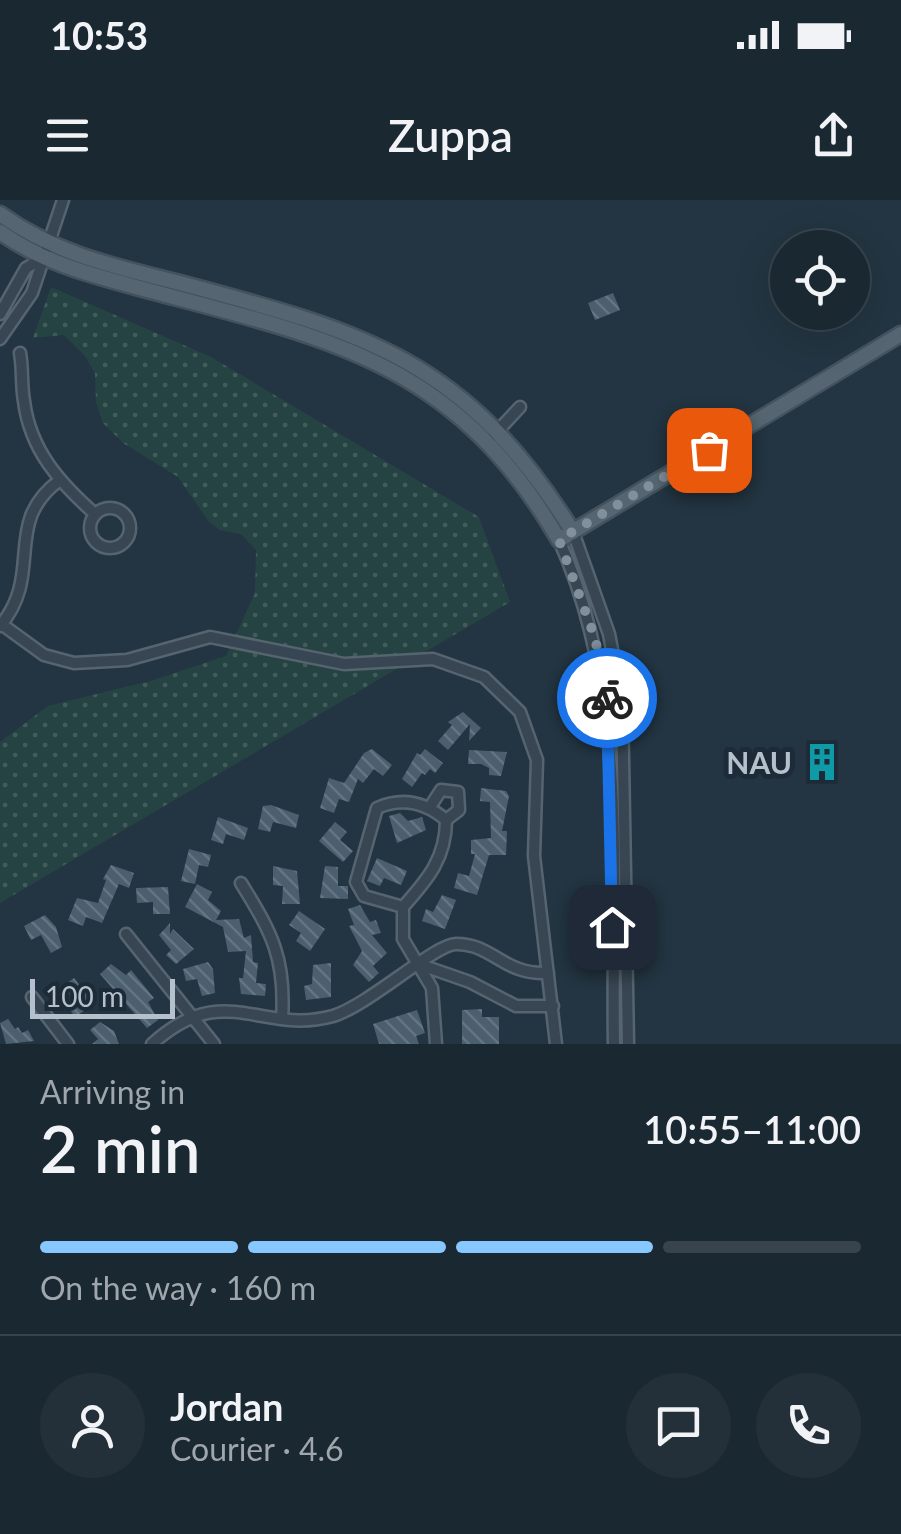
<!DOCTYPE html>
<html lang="en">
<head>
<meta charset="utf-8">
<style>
  :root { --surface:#1a2832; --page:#23303a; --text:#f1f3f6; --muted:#9fa6ac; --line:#38444d; --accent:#86c8ff }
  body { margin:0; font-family:Lato,sans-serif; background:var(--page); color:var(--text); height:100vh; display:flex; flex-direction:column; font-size:38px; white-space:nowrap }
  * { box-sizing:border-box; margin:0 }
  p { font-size:32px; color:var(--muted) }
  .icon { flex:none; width:55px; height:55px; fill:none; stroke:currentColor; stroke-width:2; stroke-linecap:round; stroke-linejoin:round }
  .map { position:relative; height:844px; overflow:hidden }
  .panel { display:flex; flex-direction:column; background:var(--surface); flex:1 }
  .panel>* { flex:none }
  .tools { position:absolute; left:770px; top:30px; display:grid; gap:20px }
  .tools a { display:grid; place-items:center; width:100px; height:100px; border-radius:50%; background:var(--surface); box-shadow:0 10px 40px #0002,0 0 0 2px var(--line); font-size:50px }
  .scale { position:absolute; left:30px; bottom:25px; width:145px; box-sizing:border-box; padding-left:10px; border:5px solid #b4c1cc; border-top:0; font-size:28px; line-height:35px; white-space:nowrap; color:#b4c1cc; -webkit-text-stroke:8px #1c2b37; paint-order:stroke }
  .pin { position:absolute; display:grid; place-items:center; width:85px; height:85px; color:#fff; margin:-42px; border-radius:20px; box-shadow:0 5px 15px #0006 }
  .courier { position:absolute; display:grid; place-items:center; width:100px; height:100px; margin:-50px; border:8px solid #1a73e8; border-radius:50%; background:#fff; color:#222; box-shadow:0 2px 12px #0007 }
  .overview em { font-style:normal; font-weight:600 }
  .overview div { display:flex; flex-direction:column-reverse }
  .overview { display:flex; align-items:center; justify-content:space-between; height:170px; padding:0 40px }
  h1 { font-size:65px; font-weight:600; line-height:75px }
  .bar { display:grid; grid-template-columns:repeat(4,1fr); gap:15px 10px; align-content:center; height:120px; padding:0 40px }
  .bar i { height:12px; border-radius:8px; background:var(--line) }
  .bar .selected { background:var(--accent) }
  .bar p { grid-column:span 4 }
  .line { display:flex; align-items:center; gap:25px; padding:0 40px; border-top:2px solid var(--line) }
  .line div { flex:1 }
  .round { display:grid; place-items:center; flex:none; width:105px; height:105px; border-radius:52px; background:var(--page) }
  .status { display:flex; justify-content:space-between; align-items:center; height:70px; padding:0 50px; background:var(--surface); direction:ltr }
  .status svg { height:28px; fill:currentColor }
  header { display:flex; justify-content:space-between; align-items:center; height:130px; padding:0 40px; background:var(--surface); font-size:45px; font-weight:600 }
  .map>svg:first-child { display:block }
  .grass { fill:url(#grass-dots) }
  .building { fill:url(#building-back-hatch) }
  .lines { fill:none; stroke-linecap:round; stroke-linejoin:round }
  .minor-casing { stroke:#55646f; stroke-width:15 }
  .major-casing { stroke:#44525e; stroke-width:19 }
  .minor { stroke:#374652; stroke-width:10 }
  .major { stroke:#556672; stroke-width:14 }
  .done { stroke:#81909c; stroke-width:10; stroke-dasharray:0 18 }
  .route { stroke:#1a73e8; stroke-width:12 }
  .labels { text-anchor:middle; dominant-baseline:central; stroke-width:10; stroke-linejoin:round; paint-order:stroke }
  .poi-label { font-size:30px; font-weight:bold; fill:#b4c1cc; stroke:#1c2b37; text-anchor:end }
</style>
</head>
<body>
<div class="status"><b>10:53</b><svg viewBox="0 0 49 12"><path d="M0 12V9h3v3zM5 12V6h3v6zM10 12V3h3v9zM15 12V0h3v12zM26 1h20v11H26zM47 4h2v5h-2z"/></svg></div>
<header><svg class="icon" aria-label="menu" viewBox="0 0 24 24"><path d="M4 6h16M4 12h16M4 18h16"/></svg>Zuppa<svg class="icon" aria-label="share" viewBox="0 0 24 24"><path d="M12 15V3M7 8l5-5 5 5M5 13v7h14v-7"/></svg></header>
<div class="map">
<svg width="901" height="844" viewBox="0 0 901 844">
  <defs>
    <pattern id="grass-dots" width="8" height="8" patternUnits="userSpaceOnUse" patternTransform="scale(2.5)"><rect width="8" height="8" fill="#254342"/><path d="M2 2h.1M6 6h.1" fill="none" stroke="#425c5c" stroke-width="1.8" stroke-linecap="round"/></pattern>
    <pattern id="building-back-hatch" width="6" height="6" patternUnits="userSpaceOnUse" patternTransform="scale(2.5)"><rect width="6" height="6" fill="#4b5f6e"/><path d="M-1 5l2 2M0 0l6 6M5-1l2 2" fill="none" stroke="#637482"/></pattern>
  </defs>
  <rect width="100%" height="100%" fill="#233542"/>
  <!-- grass -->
  <path class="grass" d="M51 87 211 157 479 317 510 402 0 703V542L48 506 154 480 226 456 255 393 256 350 241 334 219 330 209 322 178 277 123 243 103 223 96 202 95 174 86 157 64 135 33 138Z"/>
  <!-- building -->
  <path class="building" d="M613 93 620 110 595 120 588 103Z
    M463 512 481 528 469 541 470 524 448 550 438 541 452 525 448 522Z
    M372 549 392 565 383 576 374 569 363 583 358 579 349 602 339 599 334 613 320 608 329 578 344 583 364 553Z
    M425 549 443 563 435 573 430 569 425 575 422 573 412 587 402 579 417 553 420 555Z
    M469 550 507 552 501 576 489 575V568L481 564H468Z
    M481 588 506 591 509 596 502 631H507L506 655H489L477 695 454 688 458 673 469 676 475 654H471V640L491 638 490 602 480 601Z
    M271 605 299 615 296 628 273 622 270 632 258 629 263 606Z
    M400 613 408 621 422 617 426 630 397 643 389 616Z
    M218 617 248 628 244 640 226 634 223 644 211 640Z
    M335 622 347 632 340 640 353 651 343 662 319 641Z
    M189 649 211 655 208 667 199 665 195 684 181 681Z
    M377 658 407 671 401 685 384 678 380 686 367 681Z
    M111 665 134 673 129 688 119 684 102 723 86 717 83 726 68 720 77 698 98 703 106 680 103 679Z
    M273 666 297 671 300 704H282L283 686 273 685Z
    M325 666 338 667V686H348V699L320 698Z
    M197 684 212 692 208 700 221 711 216 720 239 719 244 738 251 735 253 762 258 763 256 783 266 784 265 796 241 794 239 778H243L246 751 228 752 223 727 185 707Z
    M168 687 170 714H153V702L137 703 136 688Z
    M442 695 456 700 445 729 422 721 426 709 433 712Z
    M360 705 370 722 376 720 381 733 372 735 387 753 373 766 379 773 369 782 353 765 362 751 349 726 354 725 348 709Z
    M299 711 325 729 310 751 296 741 301 733 289 725Z
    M45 715 56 727 62 747 51 753 41 735 31 740 24 726Z
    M170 723V734L173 729 194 749 176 764 166 755 171 750 159 735Z
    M208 762 213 769 215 793 202 796 197 779 186 781 183 769Z
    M331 763V797L306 800 304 786 312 784 313 765Z
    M111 764 126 775 131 770 154 798 148 802 158 820 147 828 100 774Z
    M74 778 94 804 75 817 66 804 73 799 63 786Z
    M482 809V817H499V844H462V810Z
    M417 810 425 833 416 836 419 844H379L373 824Z
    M8 819 15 829 18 827 22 833 28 830 34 841 6 844 0 823Z
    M100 822 114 831 119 844H92L98 839 90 830Z"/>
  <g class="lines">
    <!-- minor casing -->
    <g class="minor-casing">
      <path id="minor" d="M0 114 26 68 42 59
        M0 139 32 93 63 0
        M20 153C23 169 21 185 24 201 30 250 60 283 95 314
        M493 236 520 207
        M90 328a20 20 0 1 1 40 0a20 20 0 1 1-40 0Z
        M573 332 609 434 622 501 628 844
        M559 340C630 498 611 674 614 844
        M0 423 44 455 74 463 127 460 210 437 344 464 433 459 484 477 520 512 537 560 534 656 556 844
        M0 426C45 373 1 323 60 280
        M430 607 441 590 458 592 459 610 446 620
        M241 683C272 733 286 759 282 819
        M403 707 364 696 356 682 377 608C402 597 425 602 446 620 446 658 428 679 403 707V739L432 788 436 844
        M126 734 214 844
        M421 765 470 782 516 806H553
        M32 797 68 844
        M152 844C225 778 260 836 333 816 369 805 435 744 456 744 494 744 502 775 548 773"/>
    </g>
    <!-- major casing -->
    <g class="major-casing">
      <path id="major" d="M0 14C54 53 112 66 176 82 363 132 465 158 573 332
        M0 32C49 67 104 78 162 94 341 141 459 168 559 340L901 134"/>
    </g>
    <!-- minor -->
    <use href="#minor" class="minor"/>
    <!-- major -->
    <use href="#major" class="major"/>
  </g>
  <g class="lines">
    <!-- done -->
    <path class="done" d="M607 498 595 438 559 340 709 250"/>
    <!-- route -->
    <path class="route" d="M607 498 612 727"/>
  </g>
  <!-- icons -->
  <defs>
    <g id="building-bare" transform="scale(3)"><path d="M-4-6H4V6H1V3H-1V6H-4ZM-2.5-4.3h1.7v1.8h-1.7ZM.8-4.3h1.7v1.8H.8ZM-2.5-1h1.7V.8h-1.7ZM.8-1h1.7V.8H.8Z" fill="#0f9aa8" stroke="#1c2b37" stroke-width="2.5" paint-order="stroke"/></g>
  </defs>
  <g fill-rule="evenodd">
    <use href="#building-bare" x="822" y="562"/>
  </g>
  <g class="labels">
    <!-- poi labels -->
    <g class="poi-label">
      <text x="792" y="562">NAU</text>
    </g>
  </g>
</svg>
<div class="tools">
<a><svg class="icon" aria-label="locate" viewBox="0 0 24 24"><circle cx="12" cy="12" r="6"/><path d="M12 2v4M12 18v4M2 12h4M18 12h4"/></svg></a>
</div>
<div class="scale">100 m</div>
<div class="pin" style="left:709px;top:250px;background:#ea580c"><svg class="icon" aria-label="bag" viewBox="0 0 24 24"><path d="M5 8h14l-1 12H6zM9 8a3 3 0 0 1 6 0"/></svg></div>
<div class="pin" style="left:612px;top:727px;background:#1f2937"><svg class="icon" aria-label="home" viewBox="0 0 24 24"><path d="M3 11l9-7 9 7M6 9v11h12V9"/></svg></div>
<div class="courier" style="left:607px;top:498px"><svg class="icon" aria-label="bike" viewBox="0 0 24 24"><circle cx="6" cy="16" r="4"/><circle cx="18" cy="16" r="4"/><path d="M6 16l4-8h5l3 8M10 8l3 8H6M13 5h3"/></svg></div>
</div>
<section class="panel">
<div class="overview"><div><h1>2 min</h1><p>Arriving in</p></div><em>10:55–11:00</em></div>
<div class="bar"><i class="selected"></i><i class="selected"></i><i class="selected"></i><i></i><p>On the way · 160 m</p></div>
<div class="line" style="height:180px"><a class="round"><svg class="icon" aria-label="person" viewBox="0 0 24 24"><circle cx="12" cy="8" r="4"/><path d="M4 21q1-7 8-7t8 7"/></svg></a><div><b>Jordan</b><p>Courier · 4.6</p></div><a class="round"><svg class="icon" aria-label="chat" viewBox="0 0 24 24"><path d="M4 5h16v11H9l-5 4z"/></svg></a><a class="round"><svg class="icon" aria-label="phone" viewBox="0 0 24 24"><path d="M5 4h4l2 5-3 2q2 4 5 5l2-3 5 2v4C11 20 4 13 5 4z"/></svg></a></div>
</section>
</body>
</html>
